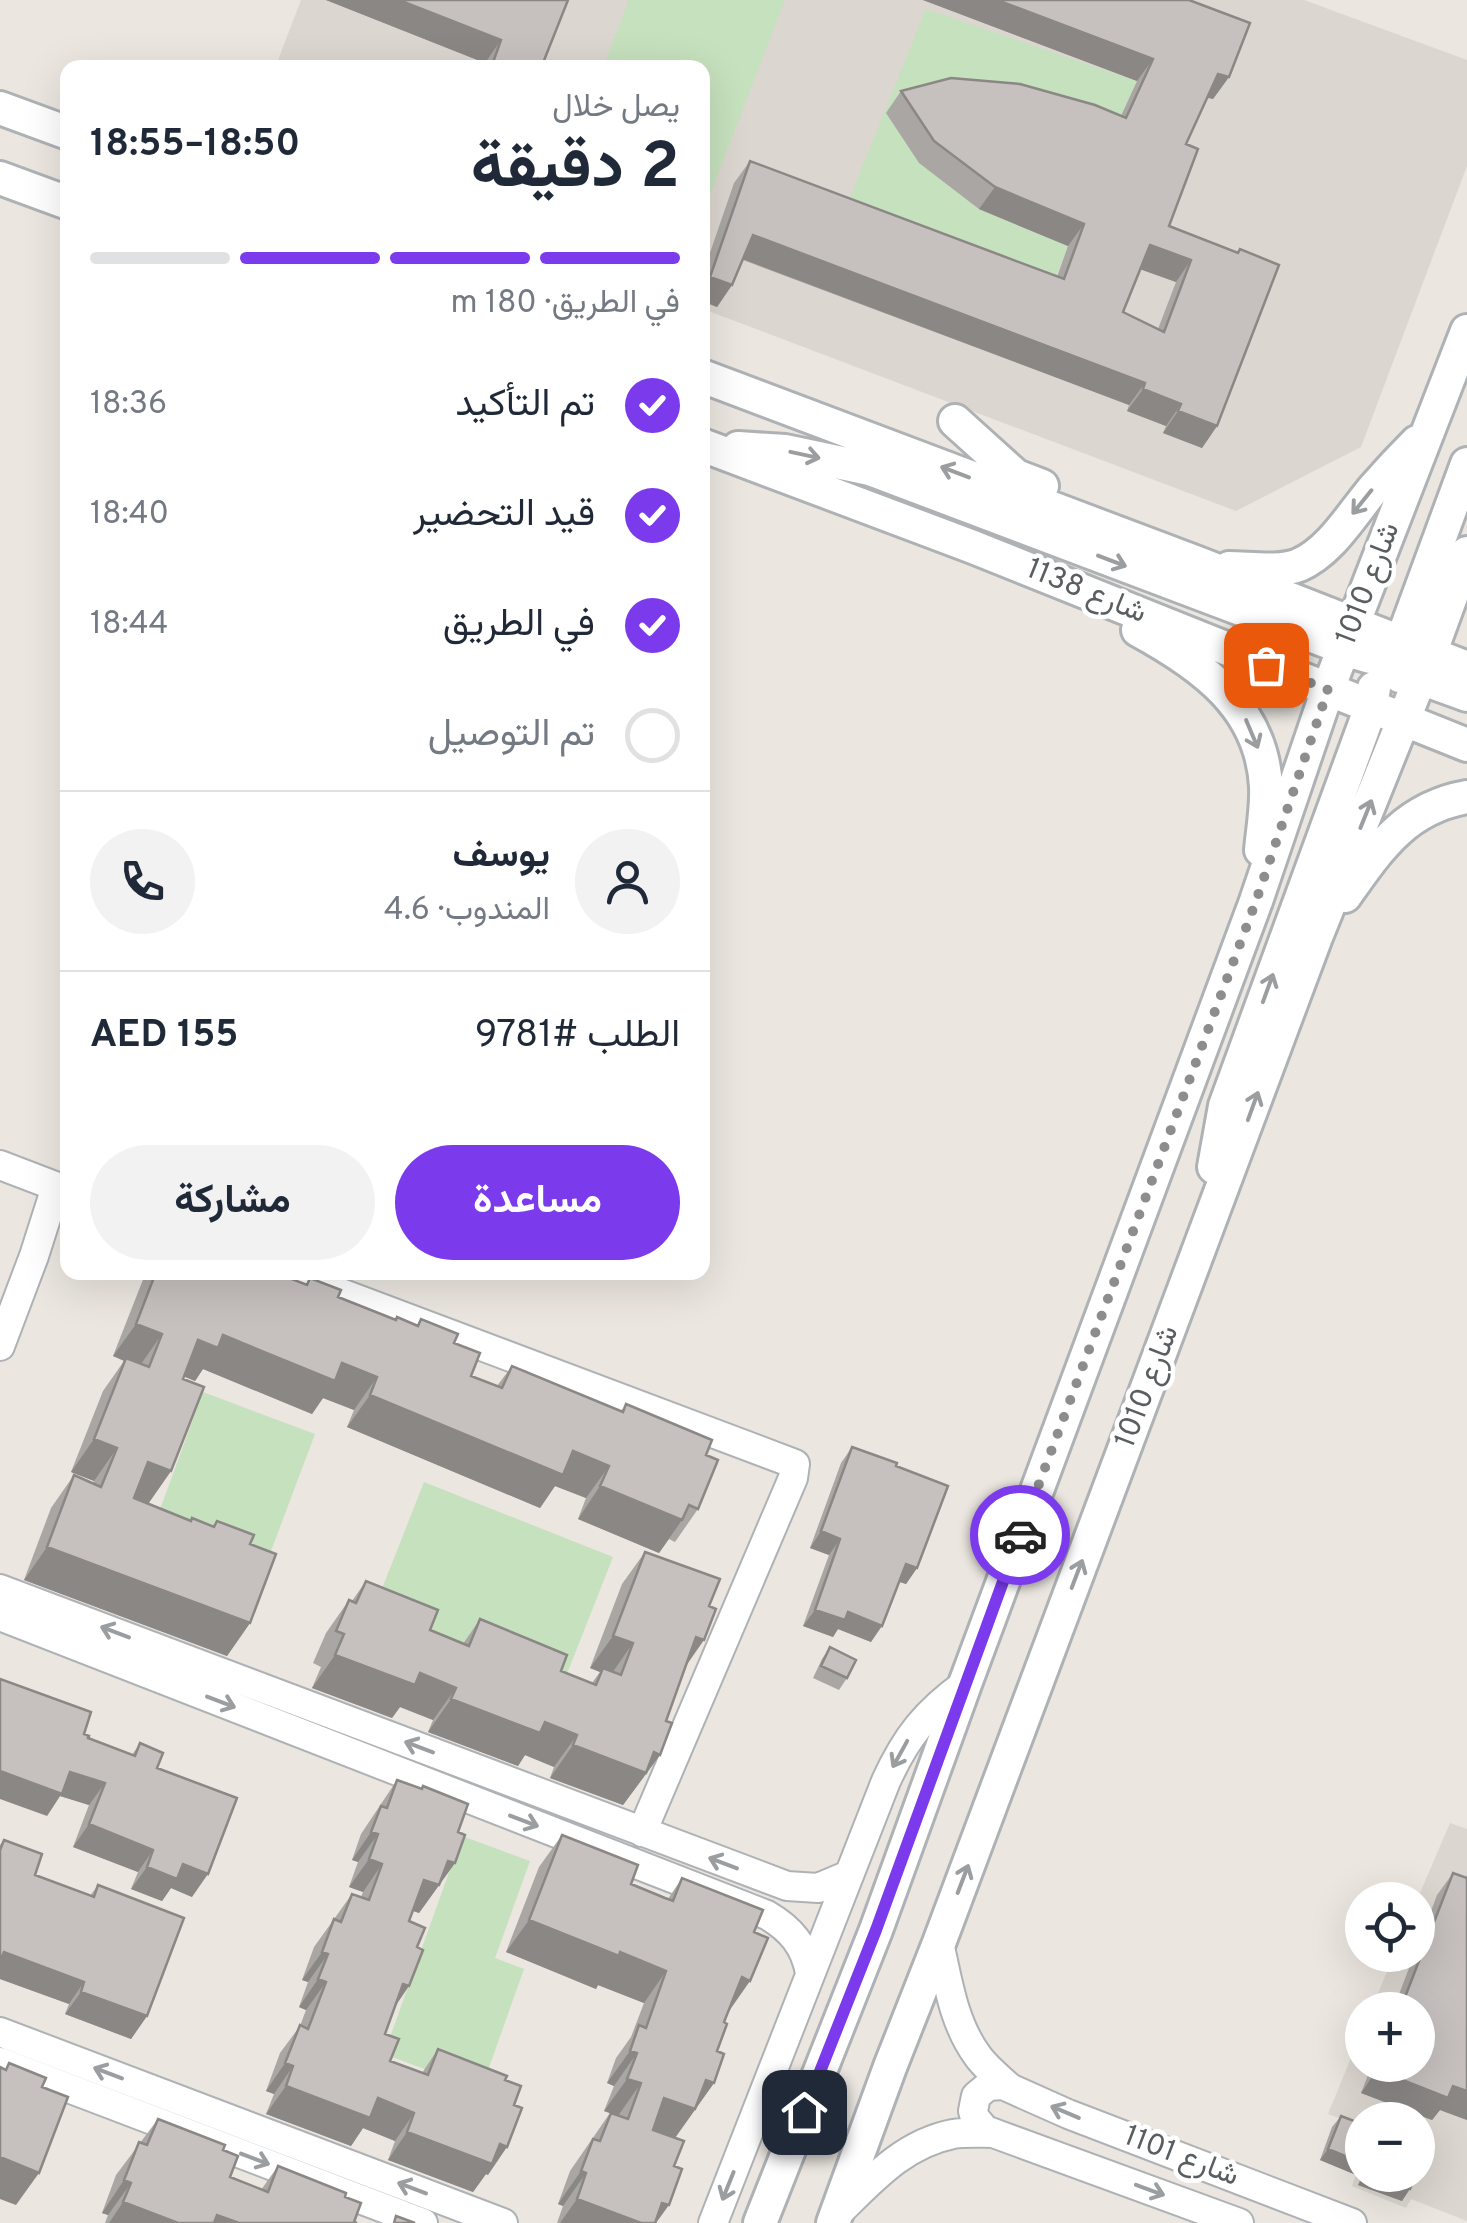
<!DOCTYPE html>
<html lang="ar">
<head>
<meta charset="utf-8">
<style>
  :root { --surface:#fff; --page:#f2f2f3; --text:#1f2937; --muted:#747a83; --line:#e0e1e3; --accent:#7c3aed }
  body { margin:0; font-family:Overpass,Vazirmatn,sans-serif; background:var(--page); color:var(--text); direction:rtl; height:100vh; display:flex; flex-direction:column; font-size:38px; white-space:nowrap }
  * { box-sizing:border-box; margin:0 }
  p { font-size:32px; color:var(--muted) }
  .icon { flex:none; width:55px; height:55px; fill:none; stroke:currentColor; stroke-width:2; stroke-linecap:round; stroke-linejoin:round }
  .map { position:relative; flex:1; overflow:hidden; direction:ltr }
  .details { position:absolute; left:60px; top:60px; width:650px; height:1220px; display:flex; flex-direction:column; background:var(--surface); border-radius:20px; box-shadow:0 10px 40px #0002; direction:rtl }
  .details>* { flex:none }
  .buttons { position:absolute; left:1345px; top:1882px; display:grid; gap:20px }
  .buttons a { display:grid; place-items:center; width:90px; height:90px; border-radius:50%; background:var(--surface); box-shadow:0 10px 40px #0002; font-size:50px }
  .pin { position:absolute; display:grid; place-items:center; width:85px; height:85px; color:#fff; margin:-42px; border-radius:20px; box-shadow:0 5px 15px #0006 }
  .courier { position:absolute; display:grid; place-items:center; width:100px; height:100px; margin:-50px; border:8px solid #7c3aed; border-radius:50%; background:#fff; color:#222; box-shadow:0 2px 12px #0007 }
  .headline em { font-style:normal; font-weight:700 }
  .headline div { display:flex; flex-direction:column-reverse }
  .headline { display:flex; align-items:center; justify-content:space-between; height:170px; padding:0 30px }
  h1 { font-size:65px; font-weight:700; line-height:75px }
  .bar { display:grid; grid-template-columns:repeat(4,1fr); gap:15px 10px; align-content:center; height:120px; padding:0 30px }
  .bar i { height:12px; border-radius:8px; background:var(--line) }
  .bar .current { background:var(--accent) }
  .bar p { grid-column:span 4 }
  .line { display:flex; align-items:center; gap:25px; padding:0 30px; border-top:2px solid var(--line) }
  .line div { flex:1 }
  .round { display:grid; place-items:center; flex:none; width:105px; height:105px; border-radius:52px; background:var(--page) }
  ol { padding:0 30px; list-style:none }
  li { display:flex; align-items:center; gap:30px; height:110px }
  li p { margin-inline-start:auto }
  li .icon { padding:10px; border-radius:50%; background:var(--accent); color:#fff; stroke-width:4 }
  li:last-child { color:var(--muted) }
  li i { width:55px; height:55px; border:5px solid var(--line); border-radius:50% }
  .button { display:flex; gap:20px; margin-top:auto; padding:20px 30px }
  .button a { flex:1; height:115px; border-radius:60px; background:var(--accent); color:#fff; font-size:40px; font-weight:700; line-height:115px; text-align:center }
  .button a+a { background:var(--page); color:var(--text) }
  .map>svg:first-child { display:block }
  .education { fill:#dbd6cf }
  .green { fill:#c6e1be }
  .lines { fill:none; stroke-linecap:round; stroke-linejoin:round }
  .minor-casing { stroke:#aeb2b5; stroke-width:32 }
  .tertiary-casing { stroke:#aeb2b5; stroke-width:38 }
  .minor { stroke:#fff; stroke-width:28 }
  .tertiary { stroke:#fff; stroke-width:32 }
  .wall { fill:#aaa6a3; fill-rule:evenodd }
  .shaded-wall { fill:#8b8785 }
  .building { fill:#c6c1be; stroke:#8b8785; stroke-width:2.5; fill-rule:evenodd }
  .oneway { stroke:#9b9ea0 }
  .done { stroke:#8c8e8d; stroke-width:10; stroke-dasharray:0 18 }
  .route { stroke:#7c3aed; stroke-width:12 }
  .labels { text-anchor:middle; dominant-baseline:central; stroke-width:9; stroke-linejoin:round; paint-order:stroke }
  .street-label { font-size:30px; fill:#595e60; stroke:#fff }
</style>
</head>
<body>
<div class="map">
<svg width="1467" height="2223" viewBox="0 0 1467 2223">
  <rect width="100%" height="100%" fill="#ebe6e0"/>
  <!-- education -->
  <path class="education" d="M301 0H1304L1467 60V166L1361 447 1236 511 703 309 702 68H275Z
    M1450 1823 1467 1829V2221L1411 2199 1406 2208 1352 2186 1362 2157V2175H1418V2120H1362V2127L1328 2114 1362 2031V2065H1418V2010H1371L1394 1955H1418L1417 1900Z"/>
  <!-- green -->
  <path class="green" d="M629 0H785L703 213 702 68 603 67Z
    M926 9 1137 81 1111 140 979 209 1068 246 1046 300 840 222Z
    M203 1392 315 1434 262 1575 151 1534Z
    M424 1482 613 1557 561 1689 372 1614Z
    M462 1836 530 1861 495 1958 524 1969 481 2090 384 2054Z"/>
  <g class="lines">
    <!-- minor casing -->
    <g class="minor-casing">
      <path id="minor" d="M0 1165 68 1191
        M285 1272 795 1464 793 1478 642 1832
        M0 1346 34 1256 56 1187
        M0 1589 787 1886 818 1888 849 1875
        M0 1616 767 1915C791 1929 805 1946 810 1973
        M939 1943C948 1981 953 2022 977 2055 985 2067 999 2078 1010 2088
        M0 2032 503 2223
        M0 2062 423 2223
        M837 2214C872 2180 903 2144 953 2134 966 2132 980 2133 993 2133
        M713 2223 886 1781C906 1737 926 1712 965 1684
        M1239 2223 985 2130 975 2118 973 2111 976 2096 988 2086 1003 2085 1068 2114 1352 2223"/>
    </g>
    <!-- tertiary casing -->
    <g class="tertiary-casing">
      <path id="tertiary" d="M0 108 68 133
        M0 178 68 203
        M702 376 1195 562 1467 668
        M955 421 1016 476 1042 486
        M702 445 973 547 1467 745
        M738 448 785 451 870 469 1360 654C1380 661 1401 661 1422 656
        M1229 568C1250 568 1279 573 1299 565 1331 551 1352 514 1374 488 1388 472 1402 457 1417 442
        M1138 630C1202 665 1262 707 1266 787 1267 807 1263 829 1261 850
        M1394 662 1467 464
        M1400 676 1420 678 1467 695
        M1345 896C1379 848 1405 808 1467 797
        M1214 1167 1225 1106 1371 707 1374 688
        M760 2223 876 1930 965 1684 1256 901 1328 689 1467 331
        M833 2223 890 2067 939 1943 1316 937 1430 654 1467 553"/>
    </g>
    <!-- minor -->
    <use href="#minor" class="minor"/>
    <!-- tertiary -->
    <use href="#tertiary" class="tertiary"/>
  </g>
  <!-- wall -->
  <path class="wall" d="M326 0H568L541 68H483L485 63Z
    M923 0H1189L1229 77 1213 99 1207 98 1186 144 1169 226 1237 253 1240 249 1217 426 1202 448 1163 433 1166 426 1127 411 1129 405 743 260 732 285 717 307 702 301V276L734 183 750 161 1057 277 1068 246 979 209 919 163 886 113 901 91 1121 116 1137 81ZM1140 269 1176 282 1158 329 1123 312Z
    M146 1272H261L276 1278 279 1274 305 1285 310 1278 338 1297 395 1320 417 1325 421 1319 454 1343 471 1376 497 1386 512 1366 621 1411 626 1404 706 1455 698 1509 675 1542 669 1539 659 1553 578 1519 586 1498 555 1486 540 1508 347 1427 354 1410 323 1398 312 1414 203 1369 195 1381 184 1376 171 1471 148 1504 190 1521 213 1526 217 1521 250 1544V1623L227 1656 24 1580 51 1508 74 1475 93 1483 94 1481 71 1472 103 1391 124 1361 113 1356Z
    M852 1447 896 1466 917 1568 906 1584 899 1582 871 1642 838 1629 833 1637 803 1626 829 1555 810 1548 841 1463Z
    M645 1552 686 1665 666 1721 660 1755 623 1805 550 1778 554 1767 525 1755 518 1766 428 1732 433 1720 400 1707 392 1718 312 1688 321 1667 313 1663 326 1633 349 1600 352 1601 366 1581 430 1630 463 1644 480 1619 561 1671 592 1683 600 1672 590 1668 622 1584Z
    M830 1647 847 1678 839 1690 813 1678 822 1659Z
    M84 1734 88 1738 132 1755 140 1743 157 1768 192 1897 171 1888 162 1901 131 1889 138 1872 73 1847 89 1805 60 1796 47 1816Z
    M397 1780 458 1832 455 1863 419 1913 413 1911 409 1921 395 2007 385 2034 390 2061 422 2073 438 2049 505 2080 488 2175 486 2174 473 2192 388 2160 395 2141 363 2128 351 2146 266 2114 274 2094 266 2091 280 2053 300 2026 306 2010 299 2007 308 1982 302 1980 314 1947 352 1894 361 1897 363 1892 349 1887 358 1862 352 1860 361 1834Z
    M562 1835 631 1884 668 1899 682 1878 754 1932 724 2022 717 2051 714 2083 675 2138 674 2166 656 2223H557L563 2206 558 2204 570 2171 610 2113 604 2111 614 2086 607 2083 616 2058 631 2037 644 2003 598 1985 596 1989 506 1952 539 1867Z
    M4 1840 35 1875 90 1896 98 1885 147 2016 131 2039 65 2014 69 2004 0 1979V1845Z
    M1453 1873 1466 1878 1467 1874V2120L1440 2110 1432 2120 1361 2093 1372 2065H1418V2010H1393L1414 1955H1418V1946L1437 1895Z
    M1341 2116 1362 2124V2175H1415L1402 2201 1358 2185 1361 2177 1320 2160 1332 2127Z
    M158 2119 223 2150 230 2177 261 2190 278 2166 345 2197 354 2222 357 2223H105L108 2215 102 2213 116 2175Z"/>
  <!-- shaded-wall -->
  <path class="shaded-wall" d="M326 0H399L501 40 485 63Z
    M923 0H997L1153 59 1137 81Z
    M1218 74 1229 77 1213 99 1203 96Z
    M995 187 1084 224 1068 246 979 209Z
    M753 235 1145 383 1129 405 737 257Z
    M1150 245 1191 260 1176 282 1134 267Z
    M710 277 732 285 717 307 702 301V288Z
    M1143 389 1181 404 1166 426 1127 411Z
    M1178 411 1217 426 1202 448 1163 433Z
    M136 1324 162 1334 139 1367 113 1356Z
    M223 1335 342 1363 377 1377 354 1410 323 1398 312 1414 203 1369 195 1381 175 1373 198 1340Z
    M370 1395 573 1451 609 1466 586 1498 555 1486 540 1508 347 1427Z
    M94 1439 117 1448 94 1481 71 1472Z
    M148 1462 171 1471 148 1504 125 1495Z
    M600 1486 682 1520 659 1553 578 1519Z
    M821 1531 840 1539 829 1555 810 1548Z
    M47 1547 250 1623 227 1656 24 1580Z
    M906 1564 917 1568 906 1584 895 1580Z
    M815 1610 848 1612 882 1626 871 1642 838 1629 833 1637 803 1626Z
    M613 1636 633 1643 610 1676 603 1668 600 1672 590 1668Z
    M696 1637 704 1640 681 1673Z
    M335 1655 420 1673 456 1688 433 1720 400 1707 392 1718 312 1688Z
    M451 1699 545 1722 577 1735 554 1767 525 1755 518 1766 428 1732Z
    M573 1745 654 1752 660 1755 623 1805 550 1778Z
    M0 1771 70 1772 105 1783 89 1805 60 1796 47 1816 0 1799Z
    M89 1824 153 1850 138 1872 73 1847Z
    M371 1832 378 1834 358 1862 352 1860Z
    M369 1859 382 1864 363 1892 349 1887Z
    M448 1861 455 1863 419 1913 405 1908 424 1880Z
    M183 1864 208 1874 192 1897 171 1888 162 1901 131 1889 147 1867Z
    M529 1920 620 1952 666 1971 644 2003 598 1985 596 1989 506 1952Z
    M4 1952 84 1982 69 2004 0 1979V1957Z
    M322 1952 328 1954 308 1982 302 1980Z
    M742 1977 750 1981 727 2014Z
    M318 1979 326 1982 306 2010 299 2007Z
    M403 1984 409 1986 390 2014Z
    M81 1992 147 2016 131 2039 65 2014Z
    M630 2051 637 2053 614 2086 607 2083Z
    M285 2063 293 2066 274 2094 266 2091Z
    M1377 2070 1453 2086 1467 2091V2120L1440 2110 1432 2120 1361 2093Z
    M627 2079 641 2083 618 2116 604 2111Z
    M706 2080 714 2083 672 2142 641 2131 664 2098Z
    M286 2086 378 2098 414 2113 395 2141 363 2128 351 2146 266 2114Z
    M407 2132 500 2144 507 2147 488 2175 486 2174 473 2192 388 2160Z
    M1328 2149 1362 2163 1361 2177 1320 2160Z
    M0 2157 39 2173 16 2205 0 2199Z
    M581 2171 586 2173 563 2206 558 2204Z
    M1365 2175H1371L1410 2189 1402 2201 1358 2185Z
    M124 2180 131 2183 108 2215 102 2213Z
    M577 2199 641 2223H560Z
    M123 2202 178 2223H109Z
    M662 2203 669 2205 656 2223H648Z
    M217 2215 239 2223H212Z"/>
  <!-- building -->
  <path class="building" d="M399 0H568L541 68H491L501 40Z
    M997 0H1189L1250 23 1229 77 1218 74 1186 144 1198 149 1169 226 1238 253 1240 249 1279 265 1217 426 1178 411 1181 404 1143 389 1145 383 753 235 732 285 710 277 750 161 1064 279 1084 224 995 187 934 141 901 91 951 78 1020 84 1095 105 1126 118 1153 59ZM1150 245 1191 260 1164 332 1123 312Z
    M156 1272H261L277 1278 279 1274 307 1285 310 1278 341 1290 338 1297 396 1320 397 1317 418 1326 421 1319 458 1334 454 1343 480 1353 471 1376 502 1388 512 1366 623 1412 626 1404 712 1440 706 1455 718 1460 698 1509 689 1505 682 1520 600 1486 609 1466 573 1451 563 1475 370 1395 377 1377 342 1363 335 1381 223 1335 218 1348 198 1340 183 1379 204 1387 171 1471 148 1462 134 1498 191 1521 192 1518 214 1527 217 1521 254 1535 250 1544 276 1554 250 1623 47 1547 74 1475 101 1487 117 1448 94 1439 126 1358 149 1367 162 1334 136 1324Z
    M852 1447 897 1463 896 1466 948 1486 917 1568 906 1564 882 1626 848 1612 845 1620 815 1610 840 1539 821 1531Z
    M645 1552 720 1579 709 1606 716 1609 704 1640 696 1637 666 1721 672 1723 660 1755 654 1752 646 1773 573 1745 577 1735 545 1722 540 1733 451 1699 456 1688 420 1673 415 1685 335 1655 344 1634 336 1631 349 1600 356 1603 366 1581 438 1610 430 1630 469 1646 480 1619 567 1655 561 1671 596 1685 603 1668 621 1675 633 1643 613 1636Z
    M830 1647 856 1660 847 1678 821 1666Z
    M0 1679 91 1712 84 1734 89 1736 88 1738 135 1756 140 1743 163 1753 157 1768 237 1798 208 1874 183 1864 177 1879 147 1867 153 1850 89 1824 105 1783 70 1772 62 1794 0 1771Z
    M397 1780 422 1789 423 1786 468 1804 458 1832 465 1835 455 1863 448 1861 439 1885 424 1880 409 1921 425 1928 417 1947 423 1950 409 1986 403 1984 385 2034 399 2039 390 2061 428 2075 438 2049 507 2076 505 2080 521 2086 514 2105 522 2108 507 2147 500 2144 492 2164 407 2132 414 2113 378 2098 370 2118 286 2086 293 2066 285 2063 300 2025 308 2029 326 1982 318 1979 328 1954 322 1952 334 1919 341 1922 352 1894 369 1900 382 1864 369 1859 378 1834 371 1832 381 1806 387 1808Z
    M562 1835 638 1865 631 1884 665 1898 673 1901 682 1878 763 1910 754 1932 768 1938 750 1981 742 1977 724 2022 727 2024 717 2051 724 2054 714 2083 706 2080 695 2109 664 2098 653 2130 684 2141 674 2166 682 2169 669 2205 662 2203 655 2223H641L577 2199 586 2173 581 2171 593 2139 600 2141 611 2113 628 2119 641 2083 627 2079 637 2053 630 2051 639 2025 646 2028 666 1971 620 1952 619 1956 529 1920Z
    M4 1840 42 1854 35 1875 94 1897 98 1885 184 1918 147 2016 81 1992 84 1982 4 1952 1 1959H0V1850Z
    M1453 1873 1467 1878V2091L1453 2086 1448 2098 1377 2070 1379 2065H1418V2010H1400Z
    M9 2063 46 2078 42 2087 68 2097 39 2173 0 2157V2067L6 2070Z
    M1341 2116 1362 2124V2163L1328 2149Z
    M158 2119 225 2145 223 2150 238 2156 230 2177 268 2192 278 2166 346 2193 345 2197 361 2203 354 2222 357 2223H239L217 2215 214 2223H178L123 2202 131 2183 124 2180 139 2142 147 2145Z
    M1418 2153 1422 2155 1418 2168Z
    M1371 2175H1415L1410 2189Z
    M396 2216 415 2223H394Z"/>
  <!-- one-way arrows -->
  <defs><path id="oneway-shaft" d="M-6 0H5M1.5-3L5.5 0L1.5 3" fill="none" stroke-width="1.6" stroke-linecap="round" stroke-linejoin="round" transform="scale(2.5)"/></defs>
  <g class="oneway">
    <use href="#oneway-shaft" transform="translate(805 455) rotate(12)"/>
    <use href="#oneway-shaft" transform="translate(955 472) rotate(-159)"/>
    <use href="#oneway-shaft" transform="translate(1362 502) rotate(129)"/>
    <use href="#oneway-shaft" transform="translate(1112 561) rotate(21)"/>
    <use href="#oneway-shaft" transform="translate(1252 734) rotate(67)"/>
    <use href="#oneway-shaft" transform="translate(1366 814) rotate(-68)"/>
    <use href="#oneway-shaft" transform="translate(1268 988) rotate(-70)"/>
    <use href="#oneway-shaft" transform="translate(1253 1106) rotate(-70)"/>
    <use href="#oneway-shaft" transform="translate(1077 1574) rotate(-69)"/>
    <use href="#oneway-shaft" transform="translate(115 1632) rotate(-159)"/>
    <use href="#oneway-shaft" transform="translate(221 1702) rotate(21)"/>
    <use href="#oneway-shaft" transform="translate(419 1747) rotate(-159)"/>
    <use href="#oneway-shaft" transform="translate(900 1754) rotate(119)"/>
    <use href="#oneway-shaft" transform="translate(524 1821) rotate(21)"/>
    <use href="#oneway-shaft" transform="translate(723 1863) rotate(-159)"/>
    <use href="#oneway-shaft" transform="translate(963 1879) rotate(-69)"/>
    <use href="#oneway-shaft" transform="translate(108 2073) rotate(-159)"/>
    <use href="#oneway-shaft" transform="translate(1065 2112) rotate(-157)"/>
    <use href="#oneway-shaft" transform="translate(255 2159) rotate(21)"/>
    <use href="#oneway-shaft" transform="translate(728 2186) rotate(112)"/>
    <use href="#oneway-shaft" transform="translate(412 2188) rotate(-159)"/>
    <use href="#oneway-shaft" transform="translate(1150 2190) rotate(20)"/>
  </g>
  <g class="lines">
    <!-- done -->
    <path class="done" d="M1020 1535 1256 901 1328 690 1266 665"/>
    <!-- route -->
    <path class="route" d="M804 2112 876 1930 1020 1535"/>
  </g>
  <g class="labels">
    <!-- street labels -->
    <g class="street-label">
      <text transform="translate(1369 584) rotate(-69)">شارع 1010</text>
      <text transform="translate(1086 592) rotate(22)">شارع 1138</text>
      <text transform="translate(1148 1387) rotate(-69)">شارع 1010</text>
      <text transform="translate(1181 2157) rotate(21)">شارع 1101</text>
    </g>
  </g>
</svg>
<div class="buttons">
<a><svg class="icon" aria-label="locate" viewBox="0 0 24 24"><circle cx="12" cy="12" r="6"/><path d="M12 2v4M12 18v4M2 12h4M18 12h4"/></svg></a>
<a>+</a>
<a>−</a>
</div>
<div class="pin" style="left:1266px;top:665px;background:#ea580c"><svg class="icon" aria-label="bag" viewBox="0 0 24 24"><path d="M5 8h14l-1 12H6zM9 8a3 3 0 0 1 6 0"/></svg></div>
<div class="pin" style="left:804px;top:2112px;background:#1f2937"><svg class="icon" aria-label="home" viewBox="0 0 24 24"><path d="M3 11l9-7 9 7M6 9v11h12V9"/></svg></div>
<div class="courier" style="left:1020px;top:1535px"><svg class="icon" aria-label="car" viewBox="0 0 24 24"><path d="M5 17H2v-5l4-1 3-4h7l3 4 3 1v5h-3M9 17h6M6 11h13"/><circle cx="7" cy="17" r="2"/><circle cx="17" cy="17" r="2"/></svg></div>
<section class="details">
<div class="headline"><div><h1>2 دقيقة</h1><p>يصل خلال</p></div><em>18:50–18:55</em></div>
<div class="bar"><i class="current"></i><i class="current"></i><i class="current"></i><i></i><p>في الطريق · 180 m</p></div>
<ol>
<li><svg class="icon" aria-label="check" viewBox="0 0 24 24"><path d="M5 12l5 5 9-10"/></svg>تم التأكيد<p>18:36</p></li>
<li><svg class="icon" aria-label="check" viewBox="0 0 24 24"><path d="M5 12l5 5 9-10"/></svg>قيد التحضير<p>18:40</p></li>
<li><svg class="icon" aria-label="check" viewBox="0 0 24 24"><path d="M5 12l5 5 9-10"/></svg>في الطريق<p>18:44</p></li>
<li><i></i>تم التوصيل</li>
</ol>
<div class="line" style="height:180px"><a class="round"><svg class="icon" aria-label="person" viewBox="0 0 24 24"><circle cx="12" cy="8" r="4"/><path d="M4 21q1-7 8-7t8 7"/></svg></a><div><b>يوسف</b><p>المندوب · 4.6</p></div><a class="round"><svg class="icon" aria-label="phone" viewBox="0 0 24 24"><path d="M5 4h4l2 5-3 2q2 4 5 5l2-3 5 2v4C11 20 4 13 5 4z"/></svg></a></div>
<div class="line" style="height:130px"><div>الطلب #9781</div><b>AED 155</b></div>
<div class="button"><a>مساعدة</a><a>مشاركة</a></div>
</section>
</div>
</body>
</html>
